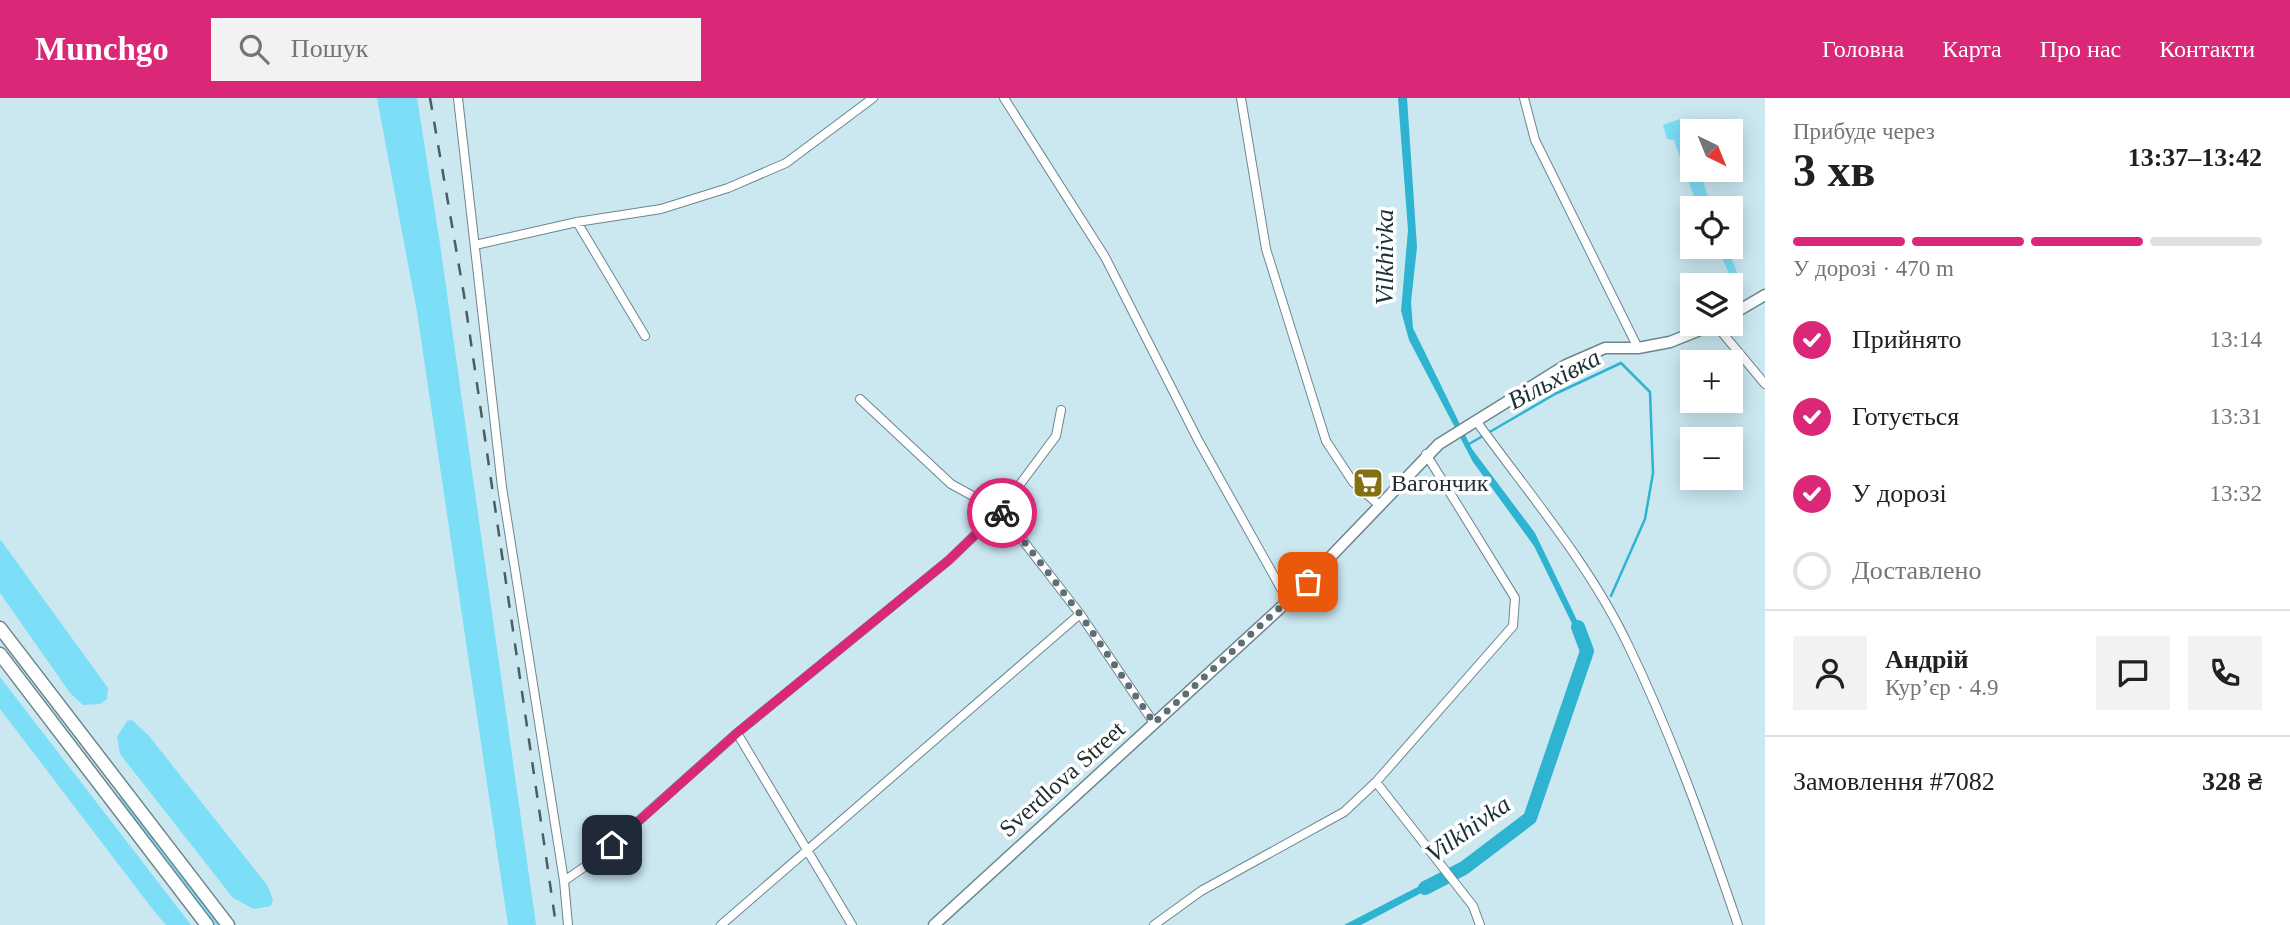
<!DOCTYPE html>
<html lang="uk">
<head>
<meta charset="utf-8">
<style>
  :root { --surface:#fff; --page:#f2f2f2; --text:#202124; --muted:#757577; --line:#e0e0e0; --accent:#db2777 }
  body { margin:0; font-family:Georgia,serif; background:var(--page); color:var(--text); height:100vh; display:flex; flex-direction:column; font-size:26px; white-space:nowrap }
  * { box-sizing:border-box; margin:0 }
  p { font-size:23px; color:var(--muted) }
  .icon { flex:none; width:38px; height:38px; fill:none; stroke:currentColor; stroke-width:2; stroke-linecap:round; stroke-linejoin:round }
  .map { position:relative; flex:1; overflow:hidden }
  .sheet { display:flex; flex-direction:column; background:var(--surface); width:525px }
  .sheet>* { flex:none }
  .needle { width:46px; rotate:137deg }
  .controls { position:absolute; left:1680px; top:21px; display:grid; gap:14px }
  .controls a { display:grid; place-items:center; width:63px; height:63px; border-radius:0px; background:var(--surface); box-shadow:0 4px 18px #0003; font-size:35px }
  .pin { position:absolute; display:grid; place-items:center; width:60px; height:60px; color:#fff; margin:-30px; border-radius:14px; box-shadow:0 4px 10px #0006 }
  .courier { position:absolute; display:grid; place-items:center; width:70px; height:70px; margin:-35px; border:5px solid #db2777; border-radius:50%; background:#fff; color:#222; box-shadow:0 2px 9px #0007 }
  .summary em { font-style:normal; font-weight:800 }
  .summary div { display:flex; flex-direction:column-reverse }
  .summary { display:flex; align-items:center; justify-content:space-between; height:119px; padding:0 28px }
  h1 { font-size:46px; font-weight:800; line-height:52px }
  .bar { display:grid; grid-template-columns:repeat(4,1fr); gap:10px 7px; align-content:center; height:84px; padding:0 28px }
  .bar i { height:9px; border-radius:5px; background:var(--line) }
  .bar .on { background:var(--accent) }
  .bar p { grid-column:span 4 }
  .line { display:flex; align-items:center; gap:18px; padding:0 28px; border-top:2px solid var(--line) }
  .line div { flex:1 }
  .round { display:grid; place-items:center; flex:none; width:74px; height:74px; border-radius:0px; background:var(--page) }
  ol { padding:0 28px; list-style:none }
  li { display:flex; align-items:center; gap:21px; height:77px }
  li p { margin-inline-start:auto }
  li .icon { padding:7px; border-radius:50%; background:var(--accent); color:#fff; stroke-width:4 }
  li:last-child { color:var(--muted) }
  li i { width:38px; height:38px; border:4px solid var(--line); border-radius:50% }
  header { display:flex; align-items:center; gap:42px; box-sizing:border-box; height:98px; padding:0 35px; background:var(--accent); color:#fff }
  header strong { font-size:33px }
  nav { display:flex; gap:38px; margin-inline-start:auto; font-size:24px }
  .search { width:490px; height:63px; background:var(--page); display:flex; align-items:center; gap:18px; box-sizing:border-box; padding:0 24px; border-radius:0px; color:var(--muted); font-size:26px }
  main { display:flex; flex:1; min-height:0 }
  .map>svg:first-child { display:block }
  .green { fill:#7cdef7 }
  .water { fill:#2eb3d0 }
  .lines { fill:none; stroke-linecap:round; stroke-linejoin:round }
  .stream { stroke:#2eb3d0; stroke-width:2.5 }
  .river { stroke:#2eb3d0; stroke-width:14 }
  .street-casing { stroke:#6b868e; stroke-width:10 }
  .secondary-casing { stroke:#6b868e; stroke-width:13 }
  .primary-casing { stroke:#6b868e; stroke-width:15 }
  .street { stroke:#fff; stroke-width:8 }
  .secondary { stroke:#fff; stroke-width:10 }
  .primary { stroke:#fff; stroke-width:12 }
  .rail { stroke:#4c5c60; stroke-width:2.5; stroke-dasharray:12 12; stroke-linecap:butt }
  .done { stroke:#5e6f74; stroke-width:7; stroke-dasharray:0 12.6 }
  .route { stroke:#db2777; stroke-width:9 }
  .labels { text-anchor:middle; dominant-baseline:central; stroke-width:7; stroke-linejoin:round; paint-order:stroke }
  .poi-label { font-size:24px; fill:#232e31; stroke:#fff; text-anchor:start }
  .street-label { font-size:24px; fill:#232e31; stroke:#fff }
  .water-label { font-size:26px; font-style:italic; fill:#1b3136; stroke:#fff }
</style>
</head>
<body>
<header>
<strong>Munchgo</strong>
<div class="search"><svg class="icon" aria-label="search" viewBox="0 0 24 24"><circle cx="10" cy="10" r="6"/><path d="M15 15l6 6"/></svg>Пошук</div>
<nav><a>Головна</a><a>Карта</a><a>Про нас</a><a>Контакти</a></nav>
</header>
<main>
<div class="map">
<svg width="1765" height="827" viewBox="0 0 1765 827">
  <rect width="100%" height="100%" fill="#cbe8f1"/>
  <!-- green -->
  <path class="green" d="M377 0H417L440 146 536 827H508L417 214Z
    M1680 21 1692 48V72H1699L1712 110H1698L1674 42 1667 41 1663 27Z
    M1717 149H1727L1742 187 1736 191Z
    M0 441 108 590 107 601 100 606 83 607 70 595 0 495Z
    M0 579 191 827H166L154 813 0 611Z
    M132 622 149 638 267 787 273 801 271 808 254 811 233 800 120 656 117 639 127 623Z
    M120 697 123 699 222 827H216L119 702Z"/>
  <!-- water -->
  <path class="water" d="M1398 0H1407L1417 149 1411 204 1413 230 1472 351 1535 435 1588 545 1582 546 1534 448 1473 364 1409 242 1401 213 1408 132Z
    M1439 778 1442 784 1361 827H1344Z"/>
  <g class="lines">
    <!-- stream -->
    <path class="stream" d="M1469 346 1555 296 1621 265 1650 294 1653 375 1645 421 1611 498"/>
    <!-- river -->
    <path class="river" d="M1425 790 1464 770 1530 720 1587 553 1578 529"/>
    <!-- street casing -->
    <g class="street-casing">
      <path id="street" d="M458 0 502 389 564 783 568 827
        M1004 0 1105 159 1198 342 1288 503
        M1241 0 1266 151 1326 343 1353 384 1378 406
        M1524 0 1535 42 1638 250
        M577 124 645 238
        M475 147 577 124 661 111 728 90 786 65 873 0
        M1715 226 1765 286
        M860 301 951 386 1000 413 1080 516 1154 625
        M1477 324C1529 396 1591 468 1629 549 1672 638 1706 733 1738 827
        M737 635 852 827
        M1376 684 1473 808 1480 827
        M564 783 596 761 737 635 949 462 1000 413 1056 338 1061 312
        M721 827 1080 516
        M1154 827 1201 793 1344 714 1376 684 1513 528 1515 500 1426 356"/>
    </g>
    <!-- secondary casing -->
    <g class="secondary-casing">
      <path id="secondary" d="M1731 217 1765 197
        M934 827 1288 503 1439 346 1566 267 1605 250H1638L1670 244 1715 226"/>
    </g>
    <!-- primary casing -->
    <g class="primary-casing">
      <path id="primary" d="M0 530 228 827
        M0 556 207 827"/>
    </g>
    <!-- street -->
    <use href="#street" class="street"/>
    <!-- secondary -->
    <use href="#secondary" class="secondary"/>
    <!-- primary -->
    <use href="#primary" class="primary"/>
    <!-- rail -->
    <path class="rail" d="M430 0 464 197 556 827"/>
  </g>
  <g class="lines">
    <!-- done -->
    <path class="done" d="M1002 415 1080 516 1154 625 1308 484"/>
    <!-- route -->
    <path class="route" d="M612 747 737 635 949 462 1000 413 1002 415"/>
  </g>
  <!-- icons -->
  <defs>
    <g id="supermarket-square" transform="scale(1.575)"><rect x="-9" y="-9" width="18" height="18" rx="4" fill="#857010" stroke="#fff"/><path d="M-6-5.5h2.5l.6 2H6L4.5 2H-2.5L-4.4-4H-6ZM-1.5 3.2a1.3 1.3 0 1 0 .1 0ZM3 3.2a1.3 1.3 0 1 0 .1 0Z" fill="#fff"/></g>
  </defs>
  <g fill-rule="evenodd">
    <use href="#supermarket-square" x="1368" y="385"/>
  </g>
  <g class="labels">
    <!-- poi labels -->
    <g class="poi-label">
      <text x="1391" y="385">Вагончик</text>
    </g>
    <!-- street labels -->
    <g class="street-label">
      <text transform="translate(1062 681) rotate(-42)">Sverdlova Street</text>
    </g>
    <!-- water labels -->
    <g class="water-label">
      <text transform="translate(1384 159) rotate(-90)">Vilkhivka</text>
      <text transform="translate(1554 281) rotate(-28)">Вільхівка</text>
      <text transform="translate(1468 731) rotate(-35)">Vilkhivka</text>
    </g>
  </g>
</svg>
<div class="controls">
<a><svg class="needle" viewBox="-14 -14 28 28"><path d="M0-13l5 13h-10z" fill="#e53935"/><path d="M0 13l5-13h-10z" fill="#757577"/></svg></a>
<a><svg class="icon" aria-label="locate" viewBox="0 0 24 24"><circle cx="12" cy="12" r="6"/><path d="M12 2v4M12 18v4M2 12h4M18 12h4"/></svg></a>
<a><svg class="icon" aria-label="layers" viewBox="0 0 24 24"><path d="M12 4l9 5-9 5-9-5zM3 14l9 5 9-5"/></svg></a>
<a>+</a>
<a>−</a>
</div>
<div class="pin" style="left:1308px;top:484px;background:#ea580c"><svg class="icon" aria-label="bag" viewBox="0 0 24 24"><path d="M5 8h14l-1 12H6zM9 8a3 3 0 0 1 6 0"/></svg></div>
<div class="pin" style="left:612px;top:747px;background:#1f2937"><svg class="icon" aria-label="home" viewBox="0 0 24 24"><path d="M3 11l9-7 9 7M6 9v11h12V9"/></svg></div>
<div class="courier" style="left:1002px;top:415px"><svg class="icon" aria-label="bike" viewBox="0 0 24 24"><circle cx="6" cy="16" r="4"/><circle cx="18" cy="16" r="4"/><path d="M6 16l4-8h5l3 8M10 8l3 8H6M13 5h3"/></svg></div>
</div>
<section class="sheet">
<div class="summary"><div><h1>3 хв</h1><p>Прибуде через</p></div><em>13:37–13:42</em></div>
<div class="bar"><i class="on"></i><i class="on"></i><i class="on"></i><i></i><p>У дорозі · 470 m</p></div>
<ol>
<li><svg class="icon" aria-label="check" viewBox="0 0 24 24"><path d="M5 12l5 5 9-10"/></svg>Прийнято<p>13:14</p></li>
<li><svg class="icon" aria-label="check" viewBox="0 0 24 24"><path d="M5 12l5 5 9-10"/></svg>Готується<p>13:31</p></li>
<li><svg class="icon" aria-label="check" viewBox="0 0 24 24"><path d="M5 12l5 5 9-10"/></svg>У дорозі<p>13:32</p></li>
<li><i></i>Доставлено</li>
</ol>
<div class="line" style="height:126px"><a class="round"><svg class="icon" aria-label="person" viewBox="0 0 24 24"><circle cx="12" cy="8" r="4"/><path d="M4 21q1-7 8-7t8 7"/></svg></a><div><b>Андрій</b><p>Кур’єр · 4.9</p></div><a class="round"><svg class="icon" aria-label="chat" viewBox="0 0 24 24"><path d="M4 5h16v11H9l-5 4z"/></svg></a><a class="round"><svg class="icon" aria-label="phone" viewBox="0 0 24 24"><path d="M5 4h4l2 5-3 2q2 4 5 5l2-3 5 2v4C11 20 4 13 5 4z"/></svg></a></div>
<div class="line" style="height:91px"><div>Замовлення #7082</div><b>328 ₴</b></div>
</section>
</main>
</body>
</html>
